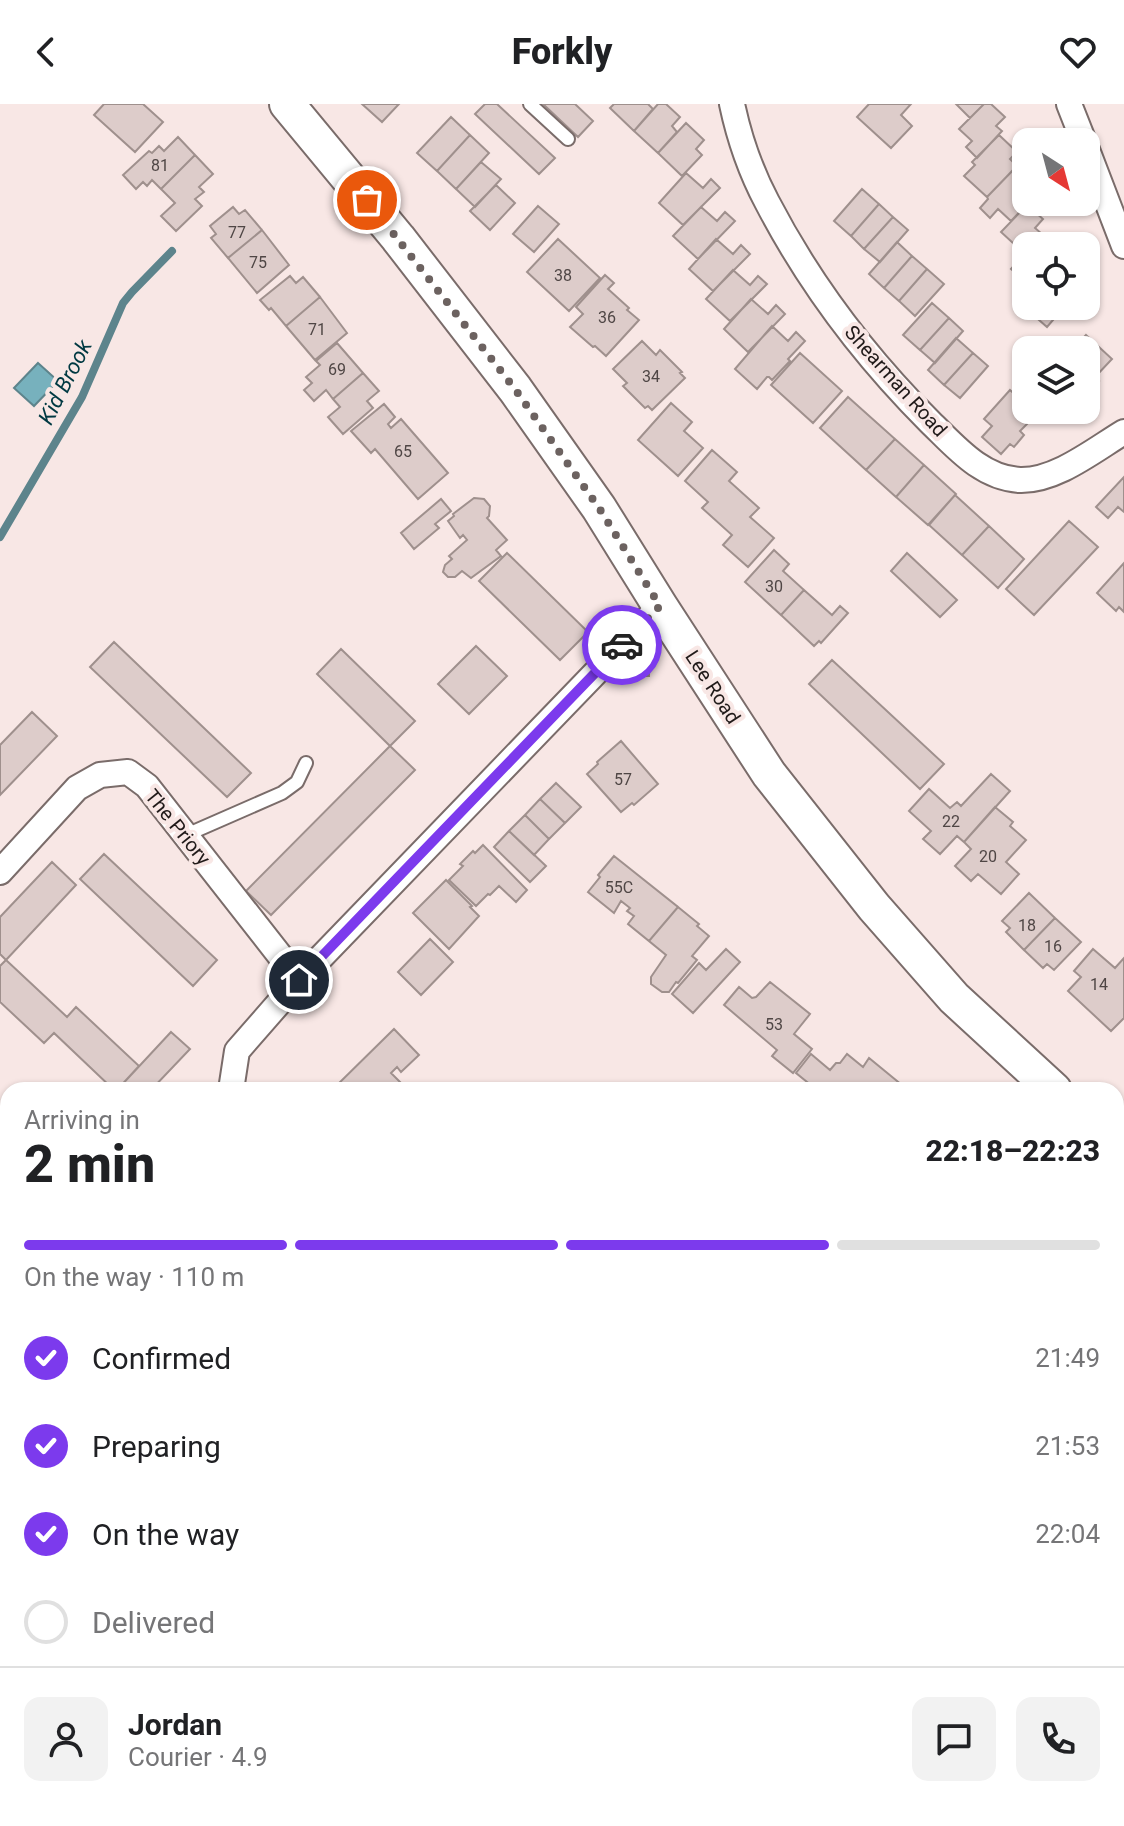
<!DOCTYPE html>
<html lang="en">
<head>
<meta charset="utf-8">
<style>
  :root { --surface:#fff; --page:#f2f2f2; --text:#202124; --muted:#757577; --line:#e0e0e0; --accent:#7c3aed }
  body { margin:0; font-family:Roboto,sans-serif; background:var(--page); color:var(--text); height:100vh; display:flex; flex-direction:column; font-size:30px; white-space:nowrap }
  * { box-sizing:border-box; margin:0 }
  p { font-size:26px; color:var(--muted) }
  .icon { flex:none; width:44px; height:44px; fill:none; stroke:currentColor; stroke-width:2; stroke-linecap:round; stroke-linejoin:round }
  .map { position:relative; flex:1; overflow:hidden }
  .side { position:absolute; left:0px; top:978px; width:1124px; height:744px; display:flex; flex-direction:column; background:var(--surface); border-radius:24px 24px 0 0; box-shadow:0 2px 6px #0004 }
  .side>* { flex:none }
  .needle { width:52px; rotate:144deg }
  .controls { position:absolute; left:1012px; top:24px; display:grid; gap:16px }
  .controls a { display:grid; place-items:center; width:88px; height:88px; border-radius:16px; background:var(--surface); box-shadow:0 2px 6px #0004; font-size:40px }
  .pin { position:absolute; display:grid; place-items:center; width:68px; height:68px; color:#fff; margin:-34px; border:4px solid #fff; border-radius:50%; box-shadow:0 2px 8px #0007 }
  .courier { position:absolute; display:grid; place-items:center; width:80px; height:80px; margin:-40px; border:6px solid #7c3aed; border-radius:50%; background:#fff; color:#222; box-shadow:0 2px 10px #0007 }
  .head em { font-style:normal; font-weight:800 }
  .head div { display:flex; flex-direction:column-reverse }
  .head { display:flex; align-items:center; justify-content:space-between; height:136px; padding:0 24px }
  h1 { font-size:52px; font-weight:800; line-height:60px }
  .bar { display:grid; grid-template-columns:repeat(4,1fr); gap:12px 8px; align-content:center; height:96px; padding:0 24px }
  .bar i { height:10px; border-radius:6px; background:var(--line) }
  .bar .on { background:var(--accent) }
  .bar p { grid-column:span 4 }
  .line { display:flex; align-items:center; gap:20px; padding:0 24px; border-top:2px solid var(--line) }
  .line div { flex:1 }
  .round { display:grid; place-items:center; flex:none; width:84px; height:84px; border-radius:16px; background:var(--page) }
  ol { padding:0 24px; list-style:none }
  li { display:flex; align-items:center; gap:24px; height:88px }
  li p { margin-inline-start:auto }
  li .icon { padding:8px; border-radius:50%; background:var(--accent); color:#fff; stroke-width:4 }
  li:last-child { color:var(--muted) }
  li i { width:44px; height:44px; border:4px solid var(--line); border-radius:50% }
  header { display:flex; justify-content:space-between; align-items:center; height:104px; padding:0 24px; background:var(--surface); font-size:36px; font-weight:800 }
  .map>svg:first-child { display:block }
  .water { fill:#77b1bd; stroke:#5d848c; stroke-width:2 }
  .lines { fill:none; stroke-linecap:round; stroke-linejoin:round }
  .stream { stroke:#5d848c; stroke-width:8 }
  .building { fill:#ddccca; stroke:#9f908d; stroke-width:2 }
  .service-casing { stroke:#7a6c6a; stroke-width:16 }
  .minor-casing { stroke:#7a6c6a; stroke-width:28 }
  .secondary-casing { stroke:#7a6c6a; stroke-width:38 }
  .service { stroke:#fff; stroke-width:12 }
  .minor { stroke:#fff; stroke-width:24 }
  .secondary { stroke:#fff; stroke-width:34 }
  .done { stroke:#6c6260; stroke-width:8; stroke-dasharray:0 14.4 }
  .route { stroke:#7c3aed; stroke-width:10 }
  .labels { text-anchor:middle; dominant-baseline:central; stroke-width:8; stroke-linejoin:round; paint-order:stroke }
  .number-label { font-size:16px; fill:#4f4645 }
  .street-label { font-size:20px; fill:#201a19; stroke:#f8e7e5 }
  .water-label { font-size:22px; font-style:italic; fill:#003942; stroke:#f8e7e5 }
</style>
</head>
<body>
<header><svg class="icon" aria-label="back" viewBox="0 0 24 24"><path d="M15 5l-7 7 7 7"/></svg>Forkly<svg class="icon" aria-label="heart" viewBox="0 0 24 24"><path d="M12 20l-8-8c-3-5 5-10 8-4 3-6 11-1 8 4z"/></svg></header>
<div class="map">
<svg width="1124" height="1722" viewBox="0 0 1124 1722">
  <rect width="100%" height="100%" fill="#f8e7e5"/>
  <!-- water -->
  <path class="water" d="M38 259 58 277 34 302 14 284Z"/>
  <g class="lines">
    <!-- stream -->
    <path class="stream" d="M0 433 82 293 123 199 132 188 172 147"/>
  </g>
  <!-- building -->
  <path class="building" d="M104 0H143L163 18 135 48 94 11Z
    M362 0H399L382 18Z
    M485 0H497L555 54 539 70 475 10Z
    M543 0H575L593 17 578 33Z
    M614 0H648L653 5 634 27 610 4Z
    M658 0H666L680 13 672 22 677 28 658 49 634 27Z
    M869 0H911L901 11 912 22 891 44 857 13Z
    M956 0H984L970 14Z
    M984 0H991L1005 13 996 22 1002 27 977 54 966 43 972 37 959 25Z
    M451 13 470 31 437 67 417 49Z
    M686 19 704 36 696 45 702 51 682 72 658 49Z
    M470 31 489 49 456 85 437 67Z
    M999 31 1017 48 1010 55 1017 62 987 93 964 72 975 61 972 58Z
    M178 33 195 51 161 85 152 76 147 82 143 78 136 85 123 71 149 47 152 49 159 42 164 47Z
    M195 51 213 70 199 83 204 88 195 95 202 102 176 127 161 112 175 99 161 85Z
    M481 58 501 75 475 103 456 85Z
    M1014 65 1026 76V87L1024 90 1026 92V98H1029L1011 117 998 105 990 114 980 104 988 95 987 93Z
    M686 69 703 84 711 75 720 84 683 121 659 99Z
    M496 81 515 99 490 126 470 107Z
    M862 85 879 100 851 132 834 117Z
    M879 100 893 113 864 145 851 132Z
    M1027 101 1043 115 1035 124 1042 130 1031 142H1026L1025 150 1001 128Z
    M538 102 559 120 534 148 513 130Z
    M233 103 239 110 245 106 262 126 228 154 211 134 216 130 210 122Z
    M701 103 717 117 725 108 735 117 698 155 673 132Z
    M893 113 908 126 880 158 864 145Z
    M262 126 289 161 257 189 228 154Z
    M558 135 600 174 569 207 527 168Z
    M716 135 733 150 741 141 750 150 713 187 689 165Z
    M897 138 912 152 884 184 869 170Z
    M1026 148V178L1011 165Z
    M912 152 927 165 899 197 884 184Z
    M927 165 944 180 915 212 899 197Z
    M733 166 750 181 758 172 767 180 730 217 706 195Z
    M605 171 614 179 608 185 629 204 627 206 639 216 606 252 595 242 593 243 570 223 583 210 576 203Z
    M290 172 296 179 303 173 320 193 286 222 271 204 269 206 260 196Z
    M320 193 347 229 315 256 286 222Z
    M751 195 768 210 776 201 785 210 748 248 724 225Z
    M1026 197V202H1065L1047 223 1022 201Z
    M932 199 949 214 920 246 903 231Z
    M949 214 963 227 935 259 920 246Z
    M772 222 788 237 796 228 805 237 788 255 790 257 772 276 769 273H767L757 285 735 265Z
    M1086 231 1112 255 1095 273 1099 277 1089 287 1086 285V246H1072Z
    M956 234 973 249 944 281 928 266Z
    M642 237 656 251 660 246 682 268 680 269 685 274 652 306 648 302 645 304 623 282 627 279 613 265Z
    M337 239 363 269 333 295 326 286 314 297 304 286 312 279 306 273 320 261 316 257Z
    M800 249 842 287 813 319 771 281Z
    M973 249 988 262 960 294 944 281Z
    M363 269 379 287 367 297 373 304 343 330 328 313 340 303 333 295Z
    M1010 286 1026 300V306H1033L1037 310 1020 327 1024 331 1014 343 1010 340 1001 350 982 333 992 322 984 315Z
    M848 293 895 335 866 366 820 324Z
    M671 299 692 318 684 327 703 344 678 372 638 336Z
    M384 300 395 313 388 320 391 324 401 315 448 369 418 395 375 345 371 349 351 327Z
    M895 335 924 361 896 393 866 366Z
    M712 346 737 368 729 377 759 404 750 413 774 434 748 463 723 441 732 431 702 404 708 398 685 377Z
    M924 361 956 390 928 421 896 393Z
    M1124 373V408L1118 403 1108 414 1096 403Z
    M955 391 989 422 962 451 929 421Z
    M474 394 484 395 490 402 489 412 487 414 507 436 496 446 501 452 471 474 462 467 455 473H448L443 468 445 461 452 455 449 452 467 436 463 431 460 434 448 417 454 412 453 410Z
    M441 395 451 407 435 420 439 424 414 445 401 429Z
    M1069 417 1098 443 1034 511 1006 485Z
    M989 422 1024 455 998 484 962 451Z
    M774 446 789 460 783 467 804 486 781 511 745 478Z
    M507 449 588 528 560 556 479 477Z
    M907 449 957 496 940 513 891 467Z
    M1124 459V508L1119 503 1116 507 1097 489Z
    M804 486 832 511 840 502 848 509 821 539 819 537 814 542 781 511Z
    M114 538 251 669 227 693 90 563Z
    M476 542 507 572 469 610 438 580Z
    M341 545 415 617 390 642 317 570Z
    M636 555H649V572H635Z
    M832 556 944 660 920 685 809 580Z
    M32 608 57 632 0 691V641Z
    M621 637 658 680 634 701 632 699 621 708 587 670 598 660 597 658Z
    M390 642 415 666 271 811 246 787Z
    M991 670 1010 687 964 738 957 732 940 750 923 735 931 727 909 707 929 685 950 704 957 698 961 702Z
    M556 679 581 703 565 719 540 695Z
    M540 695 565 719 549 735 525 711Z
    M995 703 1013 718 1010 722 1026 736 1006 758 1019 770 1001 790 978 770 971 777 955 762 971 745 964 738Z
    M525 711 549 735 534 751 509 727Z
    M509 727 546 762 530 778 494 743Z
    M483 741 527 786 516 798 499 782 490 791 488 790 476 802 449 776 463 762 460 760 473 747 475 749Z
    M104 750 217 856 193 882 80 775Z
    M614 752 678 803 649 837 628 820 634 812 627 807 630 804 621 797 614 809 588 788 600 773 598 771Z
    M52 758 76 781 6 856 0 850V813Z
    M446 776 472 802 470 803 479 812 449 845 413 809Z
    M1029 789 1055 814 1024 846 1006 828 1010 824 1002 817Z
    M678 803 699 820 697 822 709 832 692 852 697 856 678 879 676 878 669 888H662L651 880V873L666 851 649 837Z
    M1055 814 1081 838 1054 866 1047 860 1043 864 1024 846Z
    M430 835 453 858 421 891 398 868Z
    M726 845 740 858 693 909 672 890 699 859 706 866Z
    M1093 845 1115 864 1124 854V914L1111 927 1068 887 1081 873 1074 867Z
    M6 856 67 913 76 903 139 962 117 986H114L54 929 44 939 0 898V862Z
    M770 878 810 910 794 930 812 945 793 969 772 952 777 946 724 901 739 883 752 894 756 893Z
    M394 925 419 951 401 968 397 963 391 969 408 986H332Z
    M171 928 190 945 151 986H117Z
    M811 950 830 966 836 959H840L847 950 863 963 869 954 908 986H831L826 983 824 986H817L796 969Z
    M0 1006 8 1014V1061L0 1053Z
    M1116 1181 1124 1187V1200L1116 1211Z
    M0 1289 8 1297V1344L4 1347 0 1343Z
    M1124 1499V1584L1116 1592V1529H1123L1116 1522V1507Z
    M273 1714H389L398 1722H282Z
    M568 1714H610L608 1717 613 1722H576Z
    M952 1714H980L991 1722H947L946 1721Z"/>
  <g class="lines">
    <!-- service casing -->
    <g class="service-casing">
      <path id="service" d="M530 0 568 35
        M186 731 282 689 297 678 306 659"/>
    </g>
    <!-- minor casing -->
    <g class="minor-casing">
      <path id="minor" d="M732 0C739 33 751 68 767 98 809 179 865 253 930 318 955 342 981 374 1020 376 1056 377 1094 346 1124 328
        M1069 0 1084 38
        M1086 43 1124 142
        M0 768 77 684 100 671 128 668 147 682 299 876
        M231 986 237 947 299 876 660 502
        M0 1163 8 1171
        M528 1714 536 1722
        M164 1722 168 1714"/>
    </g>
    <!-- secondary casing -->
    <g class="secondary-casing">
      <path id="secondary" d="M287 0 398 134 515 285 599 404 660 502 769 670 874 803 954 894 1054 986
        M1116 1039 1124 1046"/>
    </g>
    <!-- service -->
    <use href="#service" class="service"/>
    <!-- minor -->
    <use href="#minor" class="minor"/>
    <!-- secondary -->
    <use href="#secondary" class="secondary"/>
  </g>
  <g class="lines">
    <!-- done -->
    <path class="done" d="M367 96 515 285 599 404 660 502 622 541"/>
    <!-- route -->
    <path class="route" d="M299 876 622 541"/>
  </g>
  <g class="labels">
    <!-- number labels -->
    <g class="number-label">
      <text x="160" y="61">81</text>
      <text x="237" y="128">77</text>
      <text x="258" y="158">75</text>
      <text x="563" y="171">38</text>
      <text x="607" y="213">36</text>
      <text x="317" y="225">71</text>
      <text x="337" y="265">69</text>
      <text x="651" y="272">34</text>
      <text x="403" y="347">65</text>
      <text x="774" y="482">30</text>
      <text x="623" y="675">57</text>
      <text x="951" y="717">22</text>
      <text x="988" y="752">20</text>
      <text x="619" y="783">55C</text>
      <text x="1027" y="821">18</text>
      <text x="1053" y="842">16</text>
      <text x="1099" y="880">14</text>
      <text x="774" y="920">53</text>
    </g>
    <!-- street labels -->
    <g class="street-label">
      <text transform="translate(896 277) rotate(48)">Shearman Road</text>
      <text transform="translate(713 583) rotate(57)">Lee Road</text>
      <text transform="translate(178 723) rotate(51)">The Priory</text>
    </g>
    <!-- water labels -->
    <g class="water-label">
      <text transform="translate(65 278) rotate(-63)">Kid Brook</text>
    </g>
  </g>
</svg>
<div class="controls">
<a><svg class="needle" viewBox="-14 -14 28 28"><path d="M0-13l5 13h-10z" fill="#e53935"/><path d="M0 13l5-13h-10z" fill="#757577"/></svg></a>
<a><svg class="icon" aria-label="locate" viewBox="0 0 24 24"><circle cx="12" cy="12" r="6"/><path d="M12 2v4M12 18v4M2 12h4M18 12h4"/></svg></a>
<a><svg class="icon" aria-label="layers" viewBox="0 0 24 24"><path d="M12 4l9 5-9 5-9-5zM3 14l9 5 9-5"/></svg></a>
</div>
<div class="pin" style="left:367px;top:96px;background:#ea580c"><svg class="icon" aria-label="bag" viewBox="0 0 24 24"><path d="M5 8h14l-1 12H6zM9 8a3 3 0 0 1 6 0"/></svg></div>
<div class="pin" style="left:299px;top:876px;background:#1f2937"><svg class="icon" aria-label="home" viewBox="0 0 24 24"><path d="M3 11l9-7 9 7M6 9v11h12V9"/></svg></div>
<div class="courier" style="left:622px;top:541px"><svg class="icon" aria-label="car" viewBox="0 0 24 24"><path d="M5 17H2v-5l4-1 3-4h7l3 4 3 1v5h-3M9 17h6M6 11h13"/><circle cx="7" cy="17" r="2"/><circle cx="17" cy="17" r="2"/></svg></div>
<section class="side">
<div class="head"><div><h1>2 min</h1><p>Arriving in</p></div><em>22:18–22:23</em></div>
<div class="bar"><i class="on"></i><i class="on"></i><i class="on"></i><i></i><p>On the way · 110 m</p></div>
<ol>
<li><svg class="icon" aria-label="check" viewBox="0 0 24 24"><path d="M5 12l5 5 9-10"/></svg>Confirmed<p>21:49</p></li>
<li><svg class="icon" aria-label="check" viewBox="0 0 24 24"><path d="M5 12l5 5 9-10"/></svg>Preparing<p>21:53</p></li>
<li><svg class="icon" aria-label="check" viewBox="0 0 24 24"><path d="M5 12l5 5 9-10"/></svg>On the way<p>22:04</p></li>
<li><i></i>Delivered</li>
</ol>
<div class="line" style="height:144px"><a class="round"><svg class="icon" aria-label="person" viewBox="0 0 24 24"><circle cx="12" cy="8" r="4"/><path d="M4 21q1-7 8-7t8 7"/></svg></a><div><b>Jordan</b><p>Courier · 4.9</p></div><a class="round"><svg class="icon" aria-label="chat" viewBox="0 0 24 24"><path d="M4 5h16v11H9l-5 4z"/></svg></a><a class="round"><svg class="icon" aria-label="phone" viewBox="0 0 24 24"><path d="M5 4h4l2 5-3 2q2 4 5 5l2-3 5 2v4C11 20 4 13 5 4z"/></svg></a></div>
</section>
</div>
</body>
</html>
